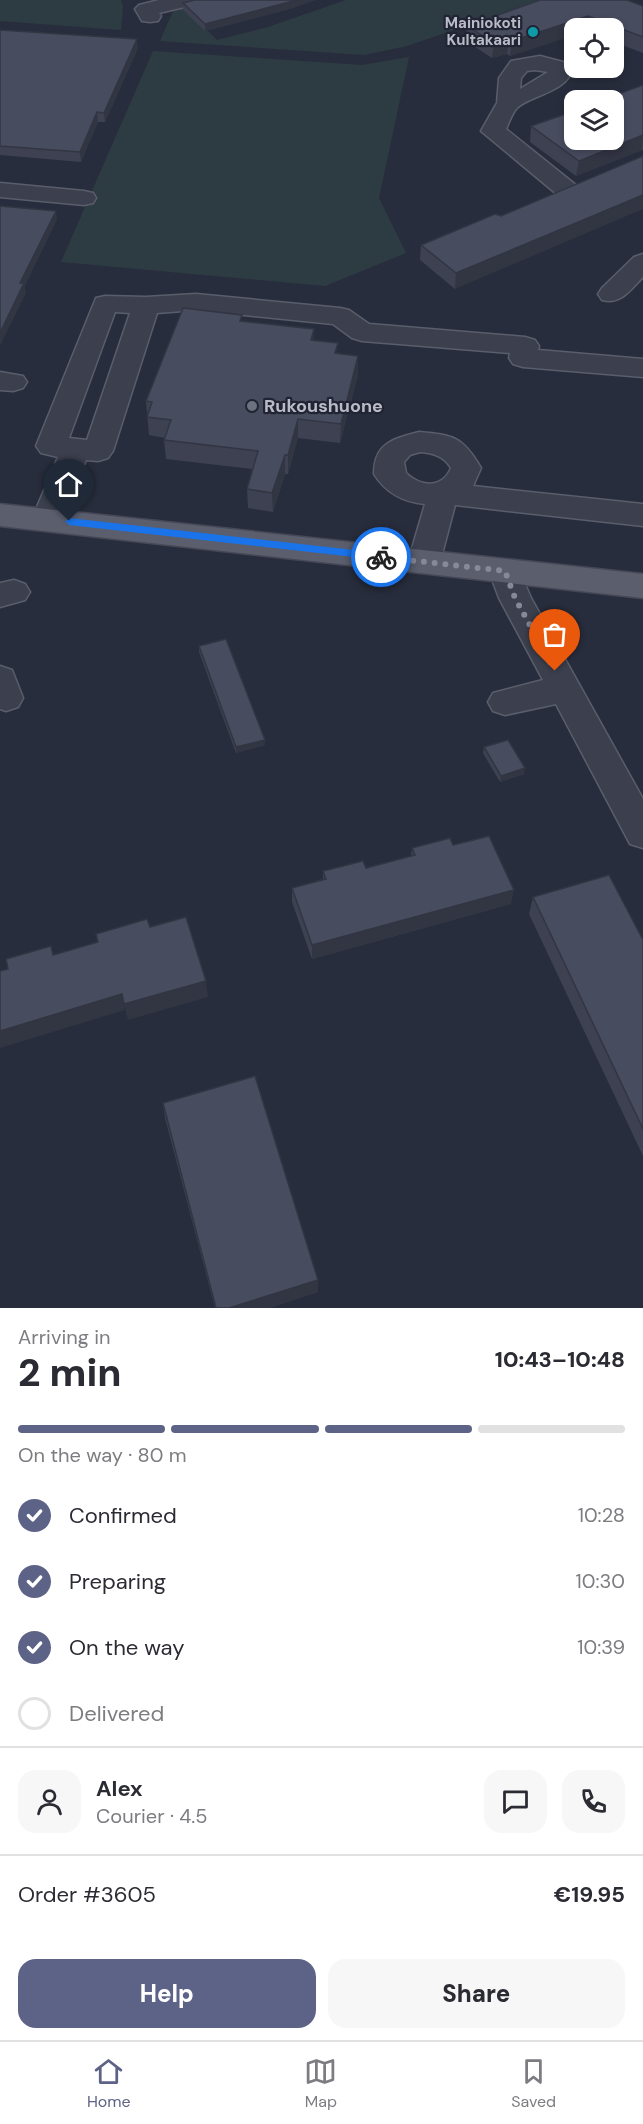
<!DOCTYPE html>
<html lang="en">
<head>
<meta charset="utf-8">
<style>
  :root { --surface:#fff; --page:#f7f7f7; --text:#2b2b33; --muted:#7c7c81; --line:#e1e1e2; --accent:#5d6386 }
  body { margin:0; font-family:"DM Sans",sans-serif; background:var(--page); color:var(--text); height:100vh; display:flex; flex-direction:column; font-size:22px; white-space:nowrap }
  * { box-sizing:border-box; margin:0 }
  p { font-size:20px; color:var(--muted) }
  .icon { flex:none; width:33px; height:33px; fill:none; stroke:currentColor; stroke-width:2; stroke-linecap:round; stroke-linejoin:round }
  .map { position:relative; height:1308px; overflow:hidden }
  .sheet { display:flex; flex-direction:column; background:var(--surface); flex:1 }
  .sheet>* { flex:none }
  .buttons { position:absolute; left:564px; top:18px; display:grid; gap:12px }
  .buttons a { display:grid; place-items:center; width:60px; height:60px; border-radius:12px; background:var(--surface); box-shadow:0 3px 9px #0003; font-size:30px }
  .pin { position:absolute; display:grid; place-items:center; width:51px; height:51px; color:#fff; margin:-62px -26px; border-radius:50% 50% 50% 0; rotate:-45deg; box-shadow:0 0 6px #0007 }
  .pin .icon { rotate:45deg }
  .courier { position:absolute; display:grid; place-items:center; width:60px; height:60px; margin:-30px; border:4px solid #1a73e8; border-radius:50%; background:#fff; color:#222; box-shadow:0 2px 8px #0007 }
  .headline em { font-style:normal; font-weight:800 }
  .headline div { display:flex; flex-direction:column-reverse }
  .headline { display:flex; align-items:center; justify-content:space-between; height:102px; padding:0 18px }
  h1 { font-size:39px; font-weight:800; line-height:45px }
  .bar { display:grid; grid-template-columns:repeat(4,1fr); gap:9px 6px; align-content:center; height:72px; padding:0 18px }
  .bar i { height:8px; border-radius:4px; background:var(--line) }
  .bar .selected { background:var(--accent) }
  .bar p { grid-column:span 4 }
  .line { display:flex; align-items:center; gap:15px; padding:0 18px; border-top:2px solid var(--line) }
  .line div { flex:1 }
  .round { display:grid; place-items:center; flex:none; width:63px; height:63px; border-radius:18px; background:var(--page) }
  ol { padding:0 18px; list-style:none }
  li { display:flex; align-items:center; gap:18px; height:66px }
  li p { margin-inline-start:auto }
  li .icon { padding:6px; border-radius:50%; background:var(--accent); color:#fff; stroke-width:4 }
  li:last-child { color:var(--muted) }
  li i { width:33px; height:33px; border:3px solid var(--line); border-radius:50% }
  .action { display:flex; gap:12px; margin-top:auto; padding:12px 18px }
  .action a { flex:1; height:69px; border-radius:18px; background:var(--accent); color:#fff; font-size:24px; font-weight:800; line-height:69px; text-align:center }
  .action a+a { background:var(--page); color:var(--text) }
  .menu { display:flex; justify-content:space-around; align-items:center; height:84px; border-top:2px solid var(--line); background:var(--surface); font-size:16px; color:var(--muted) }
  .menu a { display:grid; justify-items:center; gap:3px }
  .menu .selected { color:var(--accent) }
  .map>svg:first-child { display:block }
  .green { fill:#2d3c42 }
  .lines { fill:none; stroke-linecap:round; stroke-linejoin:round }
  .minor-casing { stroke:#5a5d6b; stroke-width:3 }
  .major-casing { stroke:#464857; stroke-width:3 }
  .minor { fill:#3c404e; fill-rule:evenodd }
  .major { fill:#5a5e6d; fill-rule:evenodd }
  .wall { fill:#3e4152 }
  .shaded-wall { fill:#323542 }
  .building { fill:#484c5f; stroke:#323542; stroke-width:1.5 }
  .route { fill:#1a73e8 }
  .done { stroke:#868997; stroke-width:6; stroke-dasharray:0 10.8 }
  .culture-dot { fill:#0f9aa8; stroke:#212433; stroke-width:2 }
  .worship-dot { fill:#6b7280; stroke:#212433; stroke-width:2 }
  .labels { text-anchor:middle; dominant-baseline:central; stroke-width:4.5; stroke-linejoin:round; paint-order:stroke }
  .far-poi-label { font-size:15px; font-weight:bold; fill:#b9bbc8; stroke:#212433; text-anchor:end }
  .poi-label { font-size:18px; font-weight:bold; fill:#b9bbc8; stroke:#212433; text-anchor:start }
</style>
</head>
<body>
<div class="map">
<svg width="643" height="1308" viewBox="0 0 643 1308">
  <rect width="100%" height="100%" fill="#282d3d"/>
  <!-- green -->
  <path class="green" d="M0 0H121L123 6 121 30 0 21Z
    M346 0H541L407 46 364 55 160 41 173 11 185 8 217 40 268 27Z
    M153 51 362 65 409 57 379 198 406 253 325 286 61 262Z"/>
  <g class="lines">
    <!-- minor casing -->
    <g class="minor-casing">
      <path id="minor" d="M159 0H200L197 4 159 13 161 16 158 21 150 22 142 21 135 9 139 5Z
        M540 56 563 62 571 70C569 91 529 96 517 108 512 113 509 123 506 129L577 186 580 191 577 196 568 198 559 196 481 131 497 103 499 78 511 61ZM535 70 548 72 520 89 521 78 527 71Z
        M0 183 84 191 93 193 96 198 93 203 84 205 0 197Z
        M643 254V277C630 290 621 305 602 300L598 294 602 288 634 257Z
        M196 294 340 308 349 310 369 324 525 337 535 340 539 346 538 350 643 359V377L523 367 513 364 509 358 510 353 362 341 352 338 333 324 196 310 157 313 113 451 108 458 98 461 86 460 58 527 47 530 36 527 32 519 58 457 41 453 36 446 96 298 105 296 146 297ZM115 312 130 313 87 440 69 438Z
        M0 372 23 376 27 382 23 388 13 391 0 390Z
        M419 432C454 435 463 437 481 468L473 486 643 504V526L455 505 440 562 435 570 424 573 413 570 408 562 425 504C403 502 386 493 374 474 374 443 393 439 419 432ZM420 452C433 453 444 456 451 468 442 489 421 487 406 473L404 462 410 455Z
        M505 560 516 563 531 598 643 799V848L630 844 556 704 505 715 493 711 488 702 493 693 543 680 499 598 489 571 494 563Z
        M14 580 25 584 30 592 25 600 0 607V583Z
        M0 666 12 670 23 698 18 707 6 711 0 709Z"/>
    </g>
    <!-- major casing -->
    <g class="major-casing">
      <path id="major" d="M0 504 643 574V598L0 526Z"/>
    </g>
    <!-- minor -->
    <use href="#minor" class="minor"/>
    <!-- major -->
    <use href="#major" class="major"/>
  </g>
  <!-- wall -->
  <path class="wall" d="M195 0H315L293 8 205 31 183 10V3Z
    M643 6V53L614 42V28H574V35L510 56 507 54 492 58 466 41 467 26Z
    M0 30 138 48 105 122H98L81 162 0 155Z
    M643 85V150H642L576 176 530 142 531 126Z
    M501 216 455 289 420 260 421 245Z
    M242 321 314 329V341L338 353 358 375 340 443 298 438 288 474H285L273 512 248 508 247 489 252 469 166 459 164 440 165 438 149 435 146 401Z
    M199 646 265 745 236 753 199 652Z
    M484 747 524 774 500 782 483 753Z
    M453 845 511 904 312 959 292 902V888L323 879V871L366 868 411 856 412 848Z
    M533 897 643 940V1156L529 914Z
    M163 1103 318 1292 269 1308H215L165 1118Z"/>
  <!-- shaded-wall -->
  <path class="shaded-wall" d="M297 0H315L293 8 205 31V24Z
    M588 16 587 28H574V35L510 56 512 41Z
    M137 39 138 48 105 122 104 113Z
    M509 39 507 54 492 58 494 43Z
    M97 112 98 122 81 162 80 152Z
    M643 135 642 150 576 176 579 161Z
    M643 195V209L455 289 456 273Z
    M56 211 57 220 25 286 26 293 0 346V333L20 283Z
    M314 329V348L311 340Z
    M358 356V375L340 443 341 424Z
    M298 419V438L288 474V455Z
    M285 455V474L273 512 272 493Z
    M265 740V745L236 753V747Z
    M525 768 524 774 500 782 501 776Z
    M514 890 511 904 312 959V945Z
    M206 981 208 997 128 1020 124 1004Z
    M122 994 125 1010 0 1048V1031Z
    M318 1280V1292L269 1308H229Z"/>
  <!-- building -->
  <path class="building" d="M195 0H297L205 24 183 3Z
    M540 0H627L643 6V37L588 16 512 41 509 39 494 43 467 26Z
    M0 30 137 39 104 113 97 112 80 152 0 146Z
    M643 85V135L579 161 531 126 574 111V140H614V100H602Z
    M643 156V195L456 273 421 245 495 214 501 216Z
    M0 206 56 211 20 283H24L0 333Z
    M183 308 242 315 240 321 314 329 311 340 338 343 335 353 358 356 341 424 298 419 288 455H285L272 493 247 489 258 451 164 440 171 420 147 417 152 402 146 401Z
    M226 639 265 740 236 747 199 646Z
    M508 740 525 768 501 776 484 747Z
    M489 836 514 890 312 945 292 888 326 879 323 871 363 861 366 868 415 855 412 848 450 838 453 845Z
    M609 875 643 940V1129L533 897Z
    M186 917 206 981 124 1004 122 994 0 1031V971L8 969 6 959 51 946 53 955 98 942 96 934 147 919 150 927Z
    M255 1076 318 1280 229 1308H216L163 1103Z"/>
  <!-- route -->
  <path class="route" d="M69 518 381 553 386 557 381 560 69 525 65 521Z"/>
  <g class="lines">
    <!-- done -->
    <path class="done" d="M381 557 505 571 515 598 555 671"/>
  </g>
  <!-- markers -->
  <circle class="culture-dot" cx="533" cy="32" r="6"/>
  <circle class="worship-dot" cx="252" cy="406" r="6"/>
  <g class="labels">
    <!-- far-poi labels -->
    <g class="far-poi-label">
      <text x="521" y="23">Mainiokoti<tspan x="521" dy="17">Kultakaari</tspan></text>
    </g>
    <!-- poi labels -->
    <g class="poi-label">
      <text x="264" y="406">Rukoushuone</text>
    </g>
  </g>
</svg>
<div class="buttons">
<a><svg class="icon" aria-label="locate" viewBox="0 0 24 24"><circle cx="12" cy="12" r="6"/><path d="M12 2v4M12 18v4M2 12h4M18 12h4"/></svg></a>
<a><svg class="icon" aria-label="layers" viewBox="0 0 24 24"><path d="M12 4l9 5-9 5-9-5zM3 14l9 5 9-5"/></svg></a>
</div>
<div class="pin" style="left:555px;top:671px;background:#ea580c"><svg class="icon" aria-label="bag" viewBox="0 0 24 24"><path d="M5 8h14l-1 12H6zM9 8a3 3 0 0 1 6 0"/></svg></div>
<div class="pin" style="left:69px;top:521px;background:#1f2937"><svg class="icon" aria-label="home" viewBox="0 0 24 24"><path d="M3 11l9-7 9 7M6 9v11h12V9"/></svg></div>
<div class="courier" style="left:381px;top:557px"><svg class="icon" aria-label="bike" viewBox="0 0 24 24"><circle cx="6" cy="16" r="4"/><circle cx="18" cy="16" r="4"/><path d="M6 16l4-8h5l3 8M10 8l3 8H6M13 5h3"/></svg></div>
</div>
<section class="sheet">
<div class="headline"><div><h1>2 min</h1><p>Arriving in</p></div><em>10:43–10:48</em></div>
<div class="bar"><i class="selected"></i><i class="selected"></i><i class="selected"></i><i></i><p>On the way · 80 m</p></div>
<ol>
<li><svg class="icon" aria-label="check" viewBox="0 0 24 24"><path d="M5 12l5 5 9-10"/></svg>Confirmed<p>10:28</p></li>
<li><svg class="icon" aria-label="check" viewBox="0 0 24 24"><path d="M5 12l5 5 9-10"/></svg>Preparing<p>10:30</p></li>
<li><svg class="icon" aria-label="check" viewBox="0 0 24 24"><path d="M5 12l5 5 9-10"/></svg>On the way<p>10:39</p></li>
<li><i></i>Delivered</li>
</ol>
<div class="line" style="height:108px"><a class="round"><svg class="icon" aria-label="person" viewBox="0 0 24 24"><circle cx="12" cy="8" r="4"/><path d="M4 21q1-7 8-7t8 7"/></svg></a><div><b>Alex</b><p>Courier · 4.5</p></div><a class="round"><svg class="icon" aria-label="chat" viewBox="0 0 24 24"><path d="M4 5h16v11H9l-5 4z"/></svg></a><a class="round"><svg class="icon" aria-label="phone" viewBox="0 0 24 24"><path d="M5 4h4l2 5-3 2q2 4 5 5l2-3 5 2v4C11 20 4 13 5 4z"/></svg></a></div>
<div class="line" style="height:78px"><div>Order #3605</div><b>€19.95</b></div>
<div class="action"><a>Help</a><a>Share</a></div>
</section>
<nav class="menu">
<a class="selected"><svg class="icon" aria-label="home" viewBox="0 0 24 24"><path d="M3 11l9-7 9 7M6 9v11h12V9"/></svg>Home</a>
<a><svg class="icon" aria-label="map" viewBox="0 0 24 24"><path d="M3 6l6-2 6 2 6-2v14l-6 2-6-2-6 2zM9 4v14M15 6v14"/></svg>Map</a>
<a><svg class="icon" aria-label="saved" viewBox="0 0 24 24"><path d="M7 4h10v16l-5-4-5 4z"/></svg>Saved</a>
</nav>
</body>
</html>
